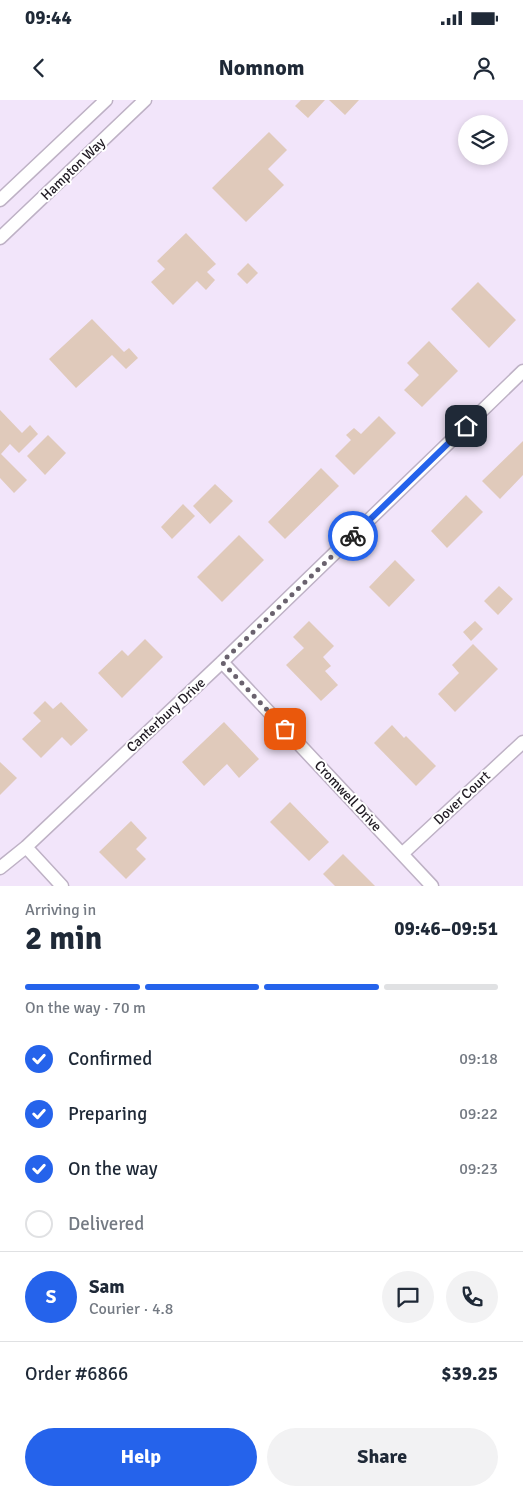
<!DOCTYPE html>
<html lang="en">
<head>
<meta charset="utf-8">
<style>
  :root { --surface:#fff; --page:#f2f2f3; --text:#1f2937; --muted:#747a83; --line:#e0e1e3; --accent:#2563eb }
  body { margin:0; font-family:Signika,sans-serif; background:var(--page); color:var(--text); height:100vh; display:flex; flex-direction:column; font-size:19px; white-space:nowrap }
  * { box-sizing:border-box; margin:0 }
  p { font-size:16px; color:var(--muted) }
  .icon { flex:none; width:28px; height:28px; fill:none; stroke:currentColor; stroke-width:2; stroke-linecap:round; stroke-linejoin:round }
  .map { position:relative; height:786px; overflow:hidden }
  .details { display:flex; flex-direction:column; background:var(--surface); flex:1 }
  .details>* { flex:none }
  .buttons { position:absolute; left:458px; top:15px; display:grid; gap:10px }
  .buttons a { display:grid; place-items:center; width:50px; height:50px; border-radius:50%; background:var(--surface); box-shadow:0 2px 8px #0003; font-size:25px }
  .pin { position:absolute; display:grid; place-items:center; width:42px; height:42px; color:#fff; margin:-21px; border-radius:10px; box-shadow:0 2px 8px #0006 }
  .courier { position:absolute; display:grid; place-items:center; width:50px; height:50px; margin:-25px; border:4px solid #2563eb; border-radius:50%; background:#fff; color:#222; box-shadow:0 1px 6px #0007 }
  .headline em { font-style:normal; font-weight:700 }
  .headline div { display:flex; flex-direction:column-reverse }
  .headline { display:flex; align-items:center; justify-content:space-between; height:85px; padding:0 25px }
  h1 { font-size:32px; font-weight:700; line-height:38px }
  .bar { display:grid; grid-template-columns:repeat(4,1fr); gap:8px 5px; align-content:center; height:60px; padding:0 25px }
  .bar i { height:6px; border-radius:4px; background:var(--line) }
  .bar .current { background:var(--accent) }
  .bar p { grid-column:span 4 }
  .line { display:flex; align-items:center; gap:12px; padding:0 25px; border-top:1px solid var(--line) }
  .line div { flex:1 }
  .round { display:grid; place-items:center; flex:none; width:52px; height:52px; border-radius:26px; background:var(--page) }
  ol { padding:0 25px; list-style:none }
  li { display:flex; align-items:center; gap:15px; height:55px }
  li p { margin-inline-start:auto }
  li .icon { padding:5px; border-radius:50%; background:var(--accent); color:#fff; stroke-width:4 }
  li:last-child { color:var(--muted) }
  li i { width:28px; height:28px; border:2px solid var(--line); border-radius:50% }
  .action { display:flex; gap:10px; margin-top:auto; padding:10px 25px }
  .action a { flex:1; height:58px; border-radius:30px; background:var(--accent); color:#fff; font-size:20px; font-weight:700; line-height:58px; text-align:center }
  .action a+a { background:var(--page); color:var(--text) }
  .status { display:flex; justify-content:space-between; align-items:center; height:35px; padding:0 25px; background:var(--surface); direction:ltr }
  .status svg { height:14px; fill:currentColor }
  header { display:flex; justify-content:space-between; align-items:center; height:65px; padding:0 25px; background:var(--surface); font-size:22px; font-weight:700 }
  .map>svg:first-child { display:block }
  .building { fill:#e0cabb }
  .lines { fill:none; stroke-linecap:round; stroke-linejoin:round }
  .minor-casing { stroke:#beb1c5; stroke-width:15 }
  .minor { stroke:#fff; stroke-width:12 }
  .done { stroke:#6a626e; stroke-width:5; stroke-dasharray:0 9 }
  .route { stroke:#2563eb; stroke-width:6 }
  .labels { text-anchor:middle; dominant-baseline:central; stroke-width:4; stroke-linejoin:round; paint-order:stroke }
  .street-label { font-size:14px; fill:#201b23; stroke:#fff }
</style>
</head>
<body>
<div class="status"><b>09:44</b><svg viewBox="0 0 49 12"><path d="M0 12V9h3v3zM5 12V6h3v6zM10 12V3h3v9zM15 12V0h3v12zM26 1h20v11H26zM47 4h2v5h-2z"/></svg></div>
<header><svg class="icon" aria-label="back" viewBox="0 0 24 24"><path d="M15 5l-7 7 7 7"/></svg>Nomnom<svg class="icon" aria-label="person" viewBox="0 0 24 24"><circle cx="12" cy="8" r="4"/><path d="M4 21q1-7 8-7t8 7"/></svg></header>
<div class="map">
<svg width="523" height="786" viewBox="0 0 523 786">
  <rect width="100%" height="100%" fill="#f2e5fa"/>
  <!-- building -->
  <path class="building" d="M301 0H325L308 18 295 6Z
    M329 0H359L345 15Z
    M269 32 287 50 268 69 284 85 246 122 212 88Z
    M186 133 216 164 207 172 215 180 206 190 197 181 173 205 151 182 165 169 157 161Z
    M248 163 258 173 247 184 237 174Z
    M478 182 516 220 489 248 451 209Z
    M92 219 124 252 129 248 138 258 126 269 112 255 76 288 49 259Z
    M429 241 458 271 422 307 404 290 419 275 407 263Z
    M0 310 22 333 30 325 38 334 19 353 10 344 1 354 27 380 14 393 0 378Z
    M379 316 396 333 354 375 335 356 351 340 346 335 354 328 361 334Z
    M48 335 66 353 45 375 27 356Z
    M523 341V375L500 399 482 381Z
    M321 368 339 386 285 439 268 422Z
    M215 384 233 401 210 424 193 406Z
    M466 395 483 412 447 448 431 431Z
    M183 404 195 416 172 439 161 427Z
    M239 435 264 460 222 502 197 477Z
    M395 460 415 480 389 507 369 487Z
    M499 486 513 499 498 515 484 501Z
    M309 521 334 546 323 557 331 566 325 571 338 585 321 601 286 565 304 548 293 537Z
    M475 521 483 529 471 541 463 532Z
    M145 539 163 557 122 598 98 573 122 550 128 556Z
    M473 544 498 569 455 612 438 594 459 573 452 565Z
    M45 601 53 609 61 602 88 630 71 646 62 637 41 658 22 639 41 621 33 613Z
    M224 622 259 659 239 678 227 664 204 686 182 662Z
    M392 625 404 638 406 636 436 666 416 686 374 643Z
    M0 662 17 678 0 695Z
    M290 702 329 742 309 761 270 722Z
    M131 721 147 738 136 749 146 759 126 779 99 752Z
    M343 754 375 786H335L323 774Z"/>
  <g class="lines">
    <!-- minor casing -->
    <g class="minor-casing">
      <path id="minor" d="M0 100 106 0
        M0 138 145 0
        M222 562 432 786
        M26 747 62 786
        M402 754 523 642
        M0 768 26 747 222 562 523 271"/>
    </g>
    <!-- minor -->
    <use href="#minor" class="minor"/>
  </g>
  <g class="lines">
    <!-- done -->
    <path class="done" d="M285 629 222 562 353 436"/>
    <!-- route -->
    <path class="route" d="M353 436 466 326"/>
  </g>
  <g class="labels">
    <!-- street labels -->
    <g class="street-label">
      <text transform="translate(73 69) rotate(-44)">Hampton Way</text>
      <text transform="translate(166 615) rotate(-43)">Canterbury Drive</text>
      <text transform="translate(348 696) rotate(47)">Cromwell Drive</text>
      <text transform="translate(462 698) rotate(-43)">Dover Court</text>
    </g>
  </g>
</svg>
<div class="buttons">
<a><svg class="icon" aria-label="layers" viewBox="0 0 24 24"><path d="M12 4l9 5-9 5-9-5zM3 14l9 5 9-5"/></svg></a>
</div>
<div class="pin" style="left:285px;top:629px;background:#ea580c"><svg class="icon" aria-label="bag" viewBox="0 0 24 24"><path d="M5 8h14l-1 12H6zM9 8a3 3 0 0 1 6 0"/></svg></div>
<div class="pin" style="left:466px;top:326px;background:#1f2937"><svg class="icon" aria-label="home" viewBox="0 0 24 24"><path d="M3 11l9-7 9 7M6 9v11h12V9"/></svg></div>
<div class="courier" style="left:353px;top:436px"><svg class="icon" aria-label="bike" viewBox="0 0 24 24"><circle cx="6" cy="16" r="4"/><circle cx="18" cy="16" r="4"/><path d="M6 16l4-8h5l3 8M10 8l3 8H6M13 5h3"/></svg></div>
</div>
<section class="details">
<div class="headline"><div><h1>2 min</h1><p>Arriving in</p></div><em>09:46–09:51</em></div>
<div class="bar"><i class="current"></i><i class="current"></i><i class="current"></i><i></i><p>On the way · 70 m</p></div>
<ol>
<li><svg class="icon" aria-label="check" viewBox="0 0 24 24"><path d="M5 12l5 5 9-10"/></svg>Confirmed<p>09:18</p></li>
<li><svg class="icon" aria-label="check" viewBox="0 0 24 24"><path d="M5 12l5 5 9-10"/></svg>Preparing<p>09:22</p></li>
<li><svg class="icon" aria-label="check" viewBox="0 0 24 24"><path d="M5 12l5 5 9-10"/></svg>On the way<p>09:23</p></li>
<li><i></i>Delivered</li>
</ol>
<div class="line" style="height:90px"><b class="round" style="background:var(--accent);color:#fff">S</b><div><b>Sam</b><p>Courier · 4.8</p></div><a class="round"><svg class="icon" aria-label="chat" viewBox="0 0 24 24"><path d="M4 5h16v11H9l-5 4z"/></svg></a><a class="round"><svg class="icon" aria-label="phone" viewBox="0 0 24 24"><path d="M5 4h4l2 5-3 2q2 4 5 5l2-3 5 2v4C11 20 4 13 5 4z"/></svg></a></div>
<div class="line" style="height:65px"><div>Order #6866</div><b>$39.25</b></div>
<div class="action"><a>Help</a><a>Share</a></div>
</section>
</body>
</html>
